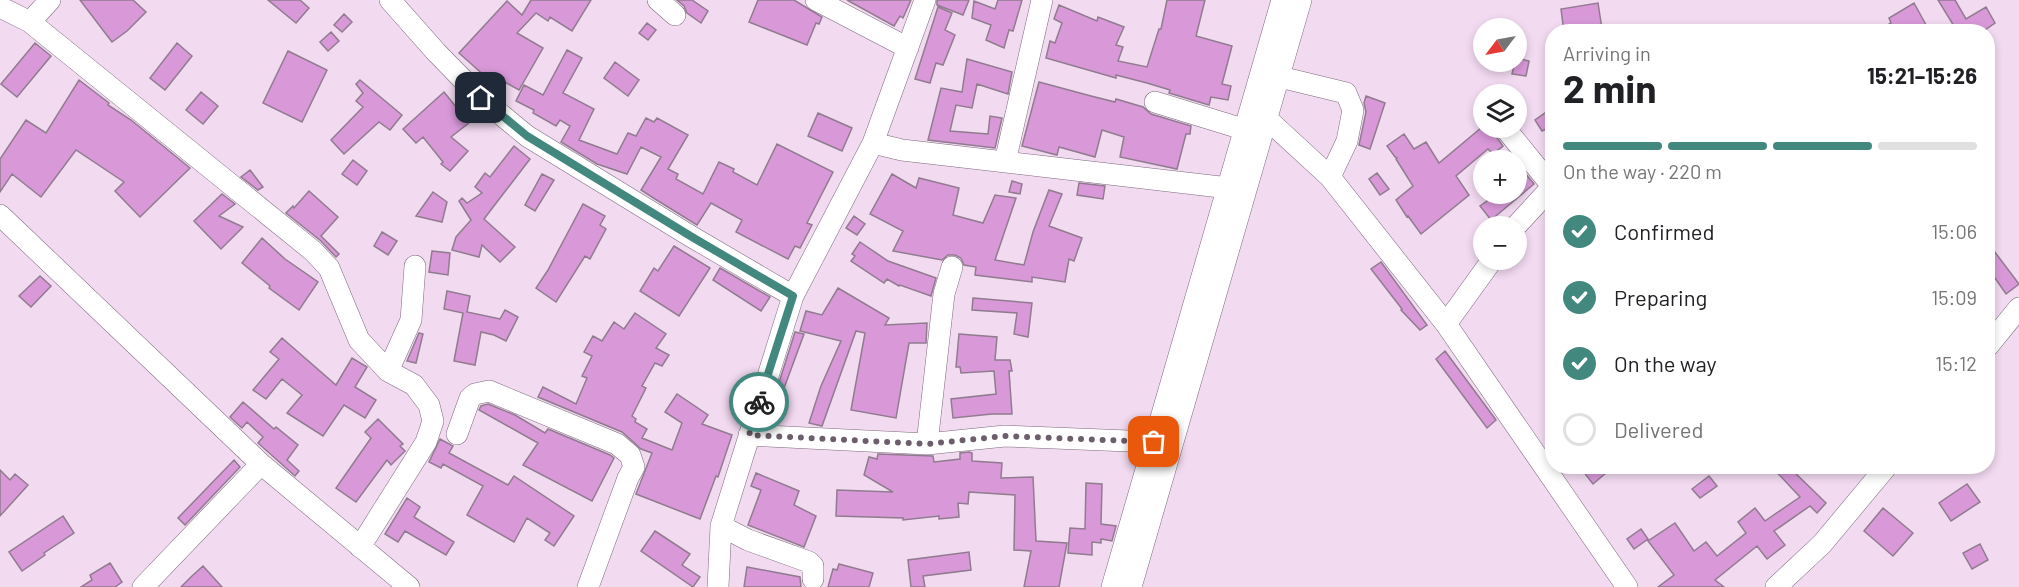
<!DOCTYPE html>
<html lang="en">
<head>
<meta charset="utf-8">
<style>
  :root { --surface:#fff; --page:#f6f6f6; --text:#202124; --muted:#757577; --line:#e0e0e0; --accent:#42887f }
  body { margin:0; font-family:Barlow,sans-serif; background:var(--page); color:var(--text); height:100vh; display:flex; flex-direction:column; font-size:22px; white-space:nowrap }
  * { box-sizing:border-box; margin:0 }
  p { font-size:20px; color:var(--muted) }
  .icon { flex:none; width:33px; height:33px; fill:none; stroke:currentColor; stroke-width:2; stroke-linecap:round; stroke-linejoin:round }
  .map { position:relative; flex:1; overflow:hidden }
  .drawer { position:absolute; left:1545px; top:24px; width:450px; height:450px; display:flex; flex-direction:column; background:var(--surface); border-radius:24px; box-shadow:0 3px 9px #0003 }
  .drawer>* { flex:none }
  .needle { width:39px; rotate:238deg }
  .fabs { position:absolute; left:1473px; top:18px; display:grid; gap:12px }
  .fabs a { display:grid; place-items:center; width:54px; height:54px; border-radius:50%; background:var(--surface); box-shadow:0 3px 9px #0003; font-size:30px }
  .pin { position:absolute; display:grid; place-items:center; width:51px; height:51px; color:#fff; margin:-26px; border-radius:12px; box-shadow:0 3px 9px #0006 }
  .courier { position:absolute; display:grid; place-items:center; width:60px; height:60px; margin:-30px; border:4px solid #42887f; border-radius:50%; background:#fff; color:#222; box-shadow:0 2px 8px #0007 }
  .overview em { font-style:normal; font-weight:700 }
  .overview div { display:flex; flex-direction:column-reverse }
  .overview { display:flex; align-items:center; justify-content:space-between; height:102px; padding:0 18px }
  h1 { font-size:39px; font-weight:700; line-height:45px }
  .bar { display:grid; grid-template-columns:repeat(4,1fr); gap:9px 6px; align-content:center; height:72px; padding:0 18px }
  .bar i { height:8px; border-radius:4px; background:var(--line) }
  .bar .selected { background:var(--accent) }
  .bar p { grid-column:span 4 }
  ol { padding:0 18px; list-style:none }
  li { display:flex; align-items:center; gap:18px; height:66px }
  li p { margin-inline-start:auto }
  li .icon { padding:6px; border-radius:50%; background:var(--accent); color:#fff; stroke-width:4 }
  li:last-child { color:var(--muted) }
  li i { width:33px; height:33px; border:3px solid var(--line); border-radius:50% }
  .map>svg:first-child { display:block }
  .building { fill:#d999d9; stroke:#907b8f; stroke-width:1.5 }
  .lines { fill:none; stroke-linecap:round; stroke-linejoin:round }
  .minor-casing { stroke:#7d697d; stroke-width:22 }
  .minor { stroke:#fff; stroke-width:21 }
  .done { stroke:#6c5e6b; stroke-width:6; stroke-dasharray:0 10.8 }
  .route { stroke:#42887f; stroke-width:8 }
</style>
</head>
<body>
<div class="map">
<svg width="2019" height="587" viewBox="0 0 2019 587">
  <rect width="100%" height="100%" fill="#f2daf1"/>
  <!-- building -->
  <path class="building" d="M80 0H133L146 12 127 31 112 42Z
    M268 0H300L309 8 296 23Z
    M531 0H591L572 31 550 17 548 21 536 13 517 33 543 48 519 90 501 80 493 90 484 82 487 78 459 53 507 1 522 15Z
    M677 0H692L708 11 701 23 687 13 684 6Z
    M758 0H794L822 17 819 24 816 23 807 45 749 22Z
    M847 0H911L903 18 900 16 894 26Z
    M937 0H969L963 15 937 5Z
    M998 0H1022L1013 31 1009 30 1004 48 986 40 991 25 972 18 974 1 995 9Z
    M1167 0H1205L1196 36 1232 46 1222 84 1231 86 1228 100 1211 97 1209 105 1169 93 1170 90 1147 83 1116 75V78L1046 58 1050 41 1055 43 1062 23 1054 19 1059 5 1097 21 1098 17 1124 27 1116 45 1123 47 1118 61 1147 67 1159 29H1161Z
    M1938 0H1955L1966 19 1986 7 1995 23 1982 32H1944L1954 26Z
    M1598 3 1602 29 1586 32H1564L1561 9Z
    M1914 3 1930 32H1876L1891 23 1889 18Z
    M938 7 952 13 945 30 955 35 943 65 936 63 930 83 915 79Z
    M344 14 352 22 342 32 334 25Z
    M647 23 656 30 648 40 639 33Z
    M331 32 339 41 328 51 320 42Z
    M35 43 51 56 17 97 1 84Z
    M177 43 192 56 165 90 150 78Z
    M567 50 582 58 563 93 594 109 579 140 617 154 628 133 636 136 646 118 654 122 657 118 688 135 668 169 678 174 676 179 703 194 719 162 734 169 733 172 757 185 777 144 833 172 807 223 812 225 800 248 795 246 788 259 736 232 742 220 711 203 697 225 655 199 641 190 661 157 641 147 627 174 597 164 561 142 570 126 560 120 556 126 533 113 534 110 516 101 524 85 543 95Z
    M288 51 327 70 302 122 263 103Z
    M1516 58 1529 61 1526 76 1512 74Z
    M967 59 1012 72 1008 94 977 84 972 108 956 105 950 131 988 134 990 116 1002 118 995 148 928 140 941 88 962 92Z
    M615 62 639 80 628 96 604 78Z
    M79 80 109 103 108 105 131 120 190 168 140 217 115 191 124 182 76 150 41 197 12 174 0 192V159L26 120 46 133Z
    M360 80 402 115 390 130 379 122 344 154 331 140 363 107 356 101 363 93 356 84Z
    M1039 82 1091 96 1115 102 1116 99 1143 107 1151 114 1191 126 1190 134H1186L1177 169 1120 157 1124 137 1102 130 1095 157 1059 147 1057 155 1022 146Z
    M201 92 218 106 203 124 186 110Z
    M444 92 469 123 451 137 468 151 450 171 441 164 443 162 423 137 416 143 403 129Z
    M1366 96 1385 103 1370 149 1359 145 1366 112 1364 103Z
    M1552 108V139L1546 129 1542 131 1535 120Z
    M818 113 852 128 842 151 808 136Z
    M1481 128H1490L1503 146 1493 154 1488 149 1456 176 1469 195 1421 234 1408 216 1407 217 1396 200 1413 186 1396 159 1397 158 1395 157 1387 146 1404 134 1414 149 1426 142 1439 163Z
    M514 146 530 159 484 219 515 247 500 262 482 245 479 257 452 250 456 237 471 220 459 201 462 198 467 203 482 193 475 187 485 173 490 177Z
    M353 160 367 171 357 185 342 174Z
    M1519 166 1534 184 1491 220 1480 206 1497 194H1516V168Z
    M250 170 263 187 258 190 241 177Z
    M1377 173 1389 189 1380 195 1369 179Z
    M542 174 554 180 535 211 525 205Z
    M892 174 916 188 919 178 959 188 953 215 983 223 995 195 1016 198 995 260 1024 265 1033 232 1049 190 1062 194 1049 226 1082 238 1074 261 1069 259 1065 282 1032 277V282L975 275 976 267 964 265 961 258 955 255H948L942 260 893 251 903 231 870 214Z
    M1012 181 1022 184 1020 194 1009 192Z
    M1079 183 1105 186 1103 199 1077 195Z
    M309 191 338 217 321 236 339 254 336 257 321 241 286 213 293 206 294 208Z
    M433 192 447 202 442 222 416 216Z
    M222 194 235 204 219 216 243 227 221 249 194 221Z
    M583 204 605 216 600 225 606 229 590 259 585 256 556 302 536 288 548 270Z
    M854 216 865 224 857 235 846 228Z
    M382 232 397 241 388 255 374 246Z
    M262 238 285 259 318 282 299 310 269 288 270 286 242 263Z
    M860 242 888 261 936 278 931 296 900 285 899 286 887 279 884 283 851 261 855 256 852 254Z
    M1988 243 2019 284 2006 294 1988 268Z
    M674 246 710 268 679 316 640 291 654 268 658 271Z
    M432 251 450 253 448 275 429 272Z
    M1381 262 1427 325 1420 330 1401 310 1402 309 1371 269Z
    M720 268 770 297 761 311 713 280Z
    M40 276 51 286 31 307 19 296Z
    M838 288 889 318 885 325 927 323 926 343H909L896 418 851 410 865 333 856 331 822 426 809 423 821 386 841 341 800 331 806 311 822 315Z
    M447 291 470 296 467 312 500 319 505 310 518 317 506 341 494 335 481 332 475 365 454 361 463 313 444 309Z
    M973 298 1032 303 1028 337 1014 334 1017 313 972 310Z
    M635 313 666 334 656 348 669 355 662 366 655 363 642 386 646 388 632 416 636 419 635 422 647 429 642 438 672 450 682 423 665 412 677 394 708 415 702 424 732 435 718 477 716 476 700 519 636 494 652 453 641 449 622 432 538 397 543 387 576 404 587 378 582 376 592 356 584 352 593 336 602 341 614 322 624 329Z
    M795 332 804 334 783 391 777 389Z
    M419 333 423 334 416 363 407 361Z
    M959 334 997 337 995 360H1010L1012 371H1009L1012 414H992L953 418 951 399 996 394 994 371 961 373 960 367H956Z
    M282 338 336 385 352 358 367 367 355 387 376 400 365 418 344 405 323 436 287 413 302 395 282 379 266 399 253 390 279 359 270 352Z
    M1445 351 1496 420 1487 428 1436 359Z
    M243 402 274 429 276 427 298 445 287 460 299 471 295 476 258 443 263 437 247 422 242 428 230 417Z
    M488 404 515 415 545 433 548 429 610 455 614 458 592 501 523 465 538 443 479 410 481 406Z
    M378 419 403 444 400 446 405 451 391 465 387 460 356 502 336 488 371 438 365 432Z
    M440 439 453 446 449 453 508 485 514 476 574 516 554 546 545 540 550 533 527 518 514 542 467 515 483 486 443 464 441 468 429 462Z
    M969 452 972 453V461L1002 463 1001 478 1033 477 1036 541 1067 543 1059 587H1024L1031 551 1014 550 1015 495 969 492 968 504 958 503 959 517 939 519V516L903 520V518L836 516 837 490 893 492 864 475 869 457 877 459 878 454 933 456 934 462 960 459V453Z
    M234 460 240 467 185 525 178 518Z
    M1579 466H1600L1606 473 1593 484Z
    M1771 466H1788L1826 503 1817 513 1810 506 1774 531 1785 545 1767 559 1757 546 1715 580 1724 587H1658L1674 575 1648 541 1675 523 1694 551 1706 542 1717 556 1746 533 1738 522 1755 508 1765 521 1800 497Z
    M0 470 10 480 15 474 28 485 0 516Z
    M756 473 799 491 794 505 816 516 804 547 748 525 761 490 751 486Z
    M1709 476 1717 486 1700 498 1692 489Z
    M1086 483 1102 484 1101 524 1116 526 1112 541 1101 539V543L1092 542V555L1068 553 1070 528 1085 529Z
    M1967 484 1980 502 1951 521 1939 503Z
    M407 498 420 507 414 517 454 542 446 555 405 531 398 542 385 534Z
    M1883 508 1913 533 1893 556 1864 531Z
    M63 516 74 533 44 553 45 555 22 571 9 552Z
    M1641 529 1648 539 1634 549 1627 539Z
    M655 531 690 554 682 565 700 577 693 587 641 551Z
    M1980 544 1988 560 1972 569 1963 553Z
    M969 552 971 570 923 576 925 587H911L908 560Z
    M110 563 122 582 115 587H81L92 580 90 575Z
    M839 564 873 573 869 587H828L833 569 837 570Z
    M203 566 222 587H181L192 576Z
    M747 567 800 577 801 587H744Z"/>
  <g class="lines">
    <!-- minor casing -->
    <g class="minor-casing">
      <path id="minor" d="M390 0 436 52 481 98 527 136 692 237 793 296
        M658 0 675 15
        M816 0 908 48
        M0 7 30 22 313 251 329 268 359 340 388 371 414 385 429 405 433 421 426 442 360 547
        M30 22 50 0
        M1280 77 1346 93 1353 110 1347 141 1330 177
        M1155 102 1246 130
        M1266 118 1330 177 1446 324 1627 587
        M1505 128 1552 186
        M873 143 902 150 1229 188
        M1005 162 1042 0
        M0 215 261 464 409 587
        M1516 226 1552 187
        M1446 324 1492 260
        M1988 346 2019 308
        M388 371 411 320 415 266
        M457 434 470 398 475 394 489 391 617 444 630 455 634 467 628 478 588 587
        M749 435 927 444 1005 436 1154 442
        M927 444 944 294 952 267
        M721 526 748 540 809 562 813 566V579
        M143 587 261 464
        M718 587 721 526 793 296 873 143 925 0
        M1112 587 1282 0
        M1131 587 1301 0
        M1776 587 1822 544 1887 466"/>
    </g>
    <!-- minor -->
    <use href="#minor" class="minor"/>
  </g>
  <g class="lines">
    <!-- done -->
    <path class="done" d="M759 402 749 435 927 444 1005 436 1154 442"/>
    <!-- route -->
    <path class="route" d="M481 98 527 136 692 237 793 296 759 402"/>
  </g>
</svg>
<div class="fabs">
<a><svg class="needle" viewBox="-14 -14 28 28"><path d="M0-13l5 13h-10z" fill="#e53935"/><path d="M0 13l5-13h-10z" fill="#757577"/></svg></a>
<a><svg class="icon" aria-label="layers" viewBox="0 0 24 24"><path d="M12 4l9 5-9 5-9-5zM3 14l9 5 9-5"/></svg></a>
<a>+</a>
<a>−</a>
</div>
<div class="pin" style="left:1154px;top:442px;background:#ea580c"><svg class="icon" aria-label="bag" viewBox="0 0 24 24"><path d="M5 8h14l-1 12H6zM9 8a3 3 0 0 1 6 0"/></svg></div>
<div class="pin" style="left:481px;top:98px;background:#1f2937"><svg class="icon" aria-label="home" viewBox="0 0 24 24"><path d="M3 11l9-7 9 7M6 9v11h12V9"/></svg></div>
<div class="courier" style="left:759px;top:402px"><svg class="icon" aria-label="bike" viewBox="0 0 24 24"><circle cx="6" cy="16" r="4"/><circle cx="18" cy="16" r="4"/><path d="M6 16l4-8h5l3 8M10 8l3 8H6M13 5h3"/></svg></div>
<section class="drawer">
<div class="overview"><div><h1>2 min</h1><p>Arriving in</p></div><em>15:21–15:26</em></div>
<div class="bar"><i class="selected"></i><i class="selected"></i><i class="selected"></i><i></i><p>On the way · 220 m</p></div>
<ol>
<li><svg class="icon" aria-label="check" viewBox="0 0 24 24"><path d="M5 12l5 5 9-10"/></svg>Confirmed<p>15:06</p></li>
<li><svg class="icon" aria-label="check" viewBox="0 0 24 24"><path d="M5 12l5 5 9-10"/></svg>Preparing<p>15:09</p></li>
<li><svg class="icon" aria-label="check" viewBox="0 0 24 24"><path d="M5 12l5 5 9-10"/></svg>On the way<p>15:12</p></li>
<li><i></i>Delivered</li>
</ol>
</section>
</div>
</body>
</html>
